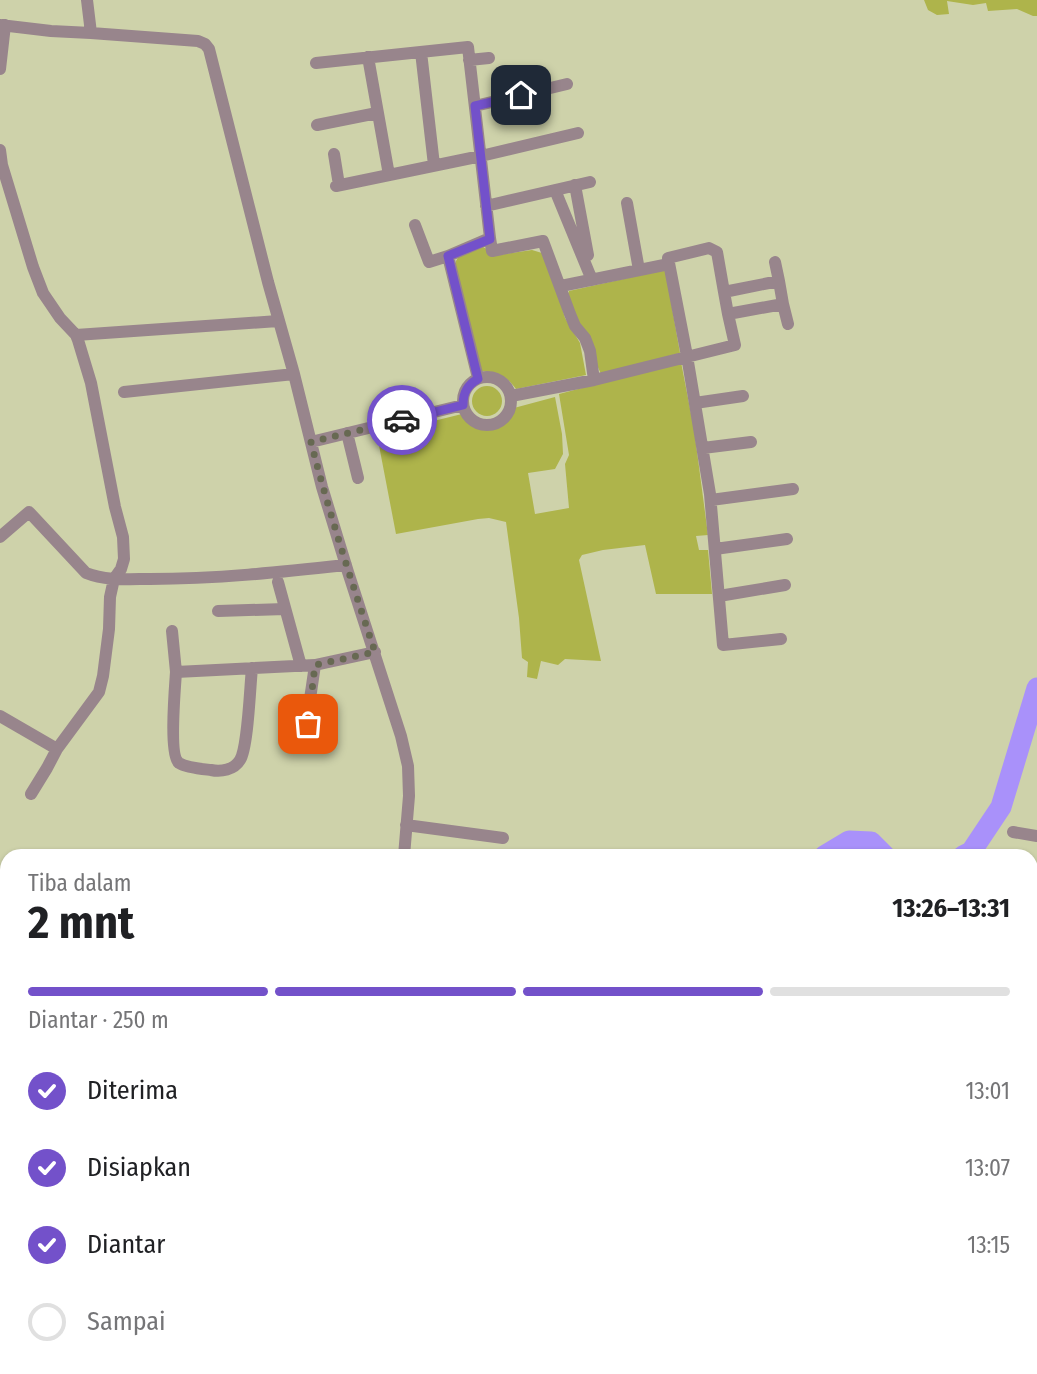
<!DOCTYPE html>
<html lang="id">
<head>
<meta charset="utf-8">
<style>
  :root { --surface:#fff; --page:#f2f2f2; --text:#202124; --muted:#757577; --line:#e0e0e0; --accent:#7351ca }
  body { margin:0; font-family:"Fira Sans Condensed",sans-serif; background:var(--page); color:var(--text); height:100vh; display:flex; flex-direction:column; font-size:26px; white-space:nowrap }
  * { box-sizing:border-box; margin:0 }
  p { font-size:23px; color:var(--muted) }
  .icon { flex:none; width:38px; height:38px; fill:none; stroke:currentColor; stroke-width:2; stroke-linecap:round; stroke-linejoin:round }
  .map { position:relative; flex:1; overflow:hidden }
  .panel { position:absolute; left:0px; top:849px; width:1038px; height:527px; display:flex; flex-direction:column; background:var(--surface); border-radius:21px 21px 0 0; box-shadow:0 2px 5px #0004 }
  .panel>* { flex:none }
  .pin { position:absolute; display:grid; place-items:center; width:60px; height:60px; color:#fff; margin:-30px; border-radius:14px; box-shadow:0 4px 10px #0006 }
  .courier { position:absolute; display:grid; place-items:center; width:70px; height:70px; margin:-35px; border:5px solid #7351ca; border-radius:50%; background:#fff; color:#222; box-shadow:0 2px 9px #0007 }
  .head em { font-style:normal; font-weight:700 }
  .head div { display:flex; flex-direction:column-reverse }
  .head { display:flex; align-items:center; justify-content:space-between; height:119px; padding:0 28px }
  h1 { font-size:46px; font-weight:700; line-height:52px }
  .bar { display:grid; grid-template-columns:repeat(4,1fr); gap:10px 7px; align-content:center; height:84px; padding:0 28px }
  .bar i { height:9px; border-radius:5px; background:var(--line) }
  .bar .current { background:var(--accent) }
  .bar p { grid-column:span 4 }
  ol { padding:0 28px; list-style:none }
  li { display:flex; align-items:center; gap:21px; height:77px }
  li p { margin-inline-start:auto }
  li .icon { padding:7px; border-radius:50%; background:var(--accent); color:#fff; stroke-width:4 }
  li:last-child { color:var(--muted) }
  li i { width:38px; height:38px; border:4px solid var(--line); border-radius:50% }
  .map>svg:first-child { display:block }
  .green { fill:#aeb44b }
  .lines { fill:none; stroke-linecap:round; stroke-linejoin:round }
  .river { stroke:#a991fa; stroke-width:21 }
  .street { stroke:#98858c; stroke-width:12 }
  .secondary { stroke:#7d636d; stroke-width:14 }
  .primary { stroke:#694a57; stroke-width:18 }
  .done { stroke:#676952; stroke-width:7; stroke-dasharray:0 12.6 }
  .route { stroke:#7351ca; stroke-width:9 }
</style>
</head>
<body>
<div class="map">
<svg width="1037" height="1374" viewBox="0 0 1037 1374">
  <rect width="100%" height="100%" fill="#ced2aa"/>
  <!-- green -->
  <path class="green" d="M924 0H1037V16H1033L1017 9 988 11 986 3 973 5 947 1 949 14 937 15 928 10Z
    M483 247 498 255 532 250 542 253 560 300 565 318 580 343 586 375 516 389C507 376 496 372 481 371L456 273V261L460 254Z
    M664 270 666 273 680 353 601 374 580 328 568 294 569 291Z
    M681 362 694 429 708 535 696 536 699 550H708L712 594H656L645 545 603 550 582 555 579 560 601 661 565 659 558 665 541 661 537 679 527 677 528 662 522 658 519 618 506 522 489 518 478 519 396 534 377 435 462 414H465C474 428 477 429 493 430L512 416 514 408 555 397 562 434 563 454 555 469 528 473 535 514 569 508 565 464 569 455 559 394Z
    M472 401a15 15 0 1 1 30 0a15 15 0 1 1-30 0Z"/>
  <g class="lines">
    <!-- river -->
    <path class="river" d="M824 856 849 841 871 842 885 856
      M963 856 971 852 1001 807 1037 688
      M513 1374V1368"/>
    <!-- street -->
    <path class="street" d="M87 0 91 33
      M0 25 51 31 91 33 198 41 205 44 209 49 268 282 294 374 322 487 348 572 401 736 408 766 409 796 404 856
      M421 52 434 165
      M368 57 389 175
      M469 60 489 58
      M316 63 468 47 490 238 448 256 478 378
      M0 69 5 25
      M475 106 567 84
      M317 125 377 113
      M0 150 2 165 33 267 43 293 60 318 76 335 78 340 91 383 115 507 123 537 124 559 121 569 114 579 110 597 109 629 103 676 99 692 57 749
      M334 154 339 185
      M575 185 588 255
      M336 186 481 156 578 133
      M555 190 592 280
      M627 203 639 270
      M486 206 590 182
      M415 225 429 262 448 256
      M490 238 492 251 543 241 570 314 575 326 585 338 590 351 594 380
      M775 262 779 281
      M561 286 669 264
      M724 292 717 252 709 248 668 258 687 356 710 494 723 645 781 639
      M783 304 788 324
      M76 335 278 321
      M463 401a24 24 0 1 1 48 0a24 24 0 1 1-48 0Z
      M124 392 294 374
      M511 396 594 380 735 345 728 314 783 304 779 281 724 292 728 314
      M695 403 743 396
      M347 433 358 478
      M311 442 463 405
      M703 448 751 442
      M711 500 793 489
      M0 537 29 512 86 573C106 581 129 579 150 579 216 579 281 572 346 565
      M715 549 787 539
      M278 582 301 666
      M719 596 785 585
      M218 611 285 609
      M172 631 176 672
      M252 668C250 686 248 748 240 760 234 770 221 772 211 770 202 769 187 768 179 763 169 756 175 687 176 672L315 665 375 652
      M0 716 57 749 47 768 31 794
      M308 724 310 699 315 665
      M406 825 503 838
      M1013 832 1037 836
      M0 968 7 950
      M1031 1242 1037 1241
      M153 1368V1374
      M27 1374V1368"/>
    <!-- secondary -->
    <path class="secondary" d="M1031 910H1037
      M752 1374 754 1368"/>
    <!-- primary -->
    <path class="primary" d="M1031 1039H1037
      M0 1041H7"/>
  </g>
  <g class="lines">
    <!-- done -->
    <path class="done" d="M308 724 315 665 375 652C352 583 329 513 311 442L402 420"/>
    <!-- route -->
    <path class="route" d="M402 420 463 405C463 393 467 385 478 379L448 256 490 239 475 106 521 95"/>
  </g>
</svg>
<div class="pin" style="left:308px;top:724px;background:#ea580c"><svg class="icon" aria-label="bag" viewBox="0 0 24 24"><path d="M5 8h14l-1 12H6zM9 8a3 3 0 0 1 6 0"/></svg></div>
<div class="pin" style="left:521px;top:95px;background:#1f2937"><svg class="icon" aria-label="home" viewBox="0 0 24 24"><path d="M3 11l9-7 9 7M6 9v11h12V9"/></svg></div>
<div class="courier" style="left:402px;top:420px"><svg class="icon" aria-label="car" viewBox="0 0 24 24"><path d="M5 17H2v-5l4-1 3-4h7l3 4 3 1v5h-3M9 17h6M6 11h13"/><circle cx="7" cy="17" r="2"/><circle cx="17" cy="17" r="2"/></svg></div>
<section class="panel">
<div class="head"><div><h1>2 mnt</h1><p>Tiba dalam</p></div><em>13:26–13:31</em></div>
<div class="bar"><i class="current"></i><i class="current"></i><i class="current"></i><i></i><p>Diantar · 250 m</p></div>
<ol>
<li><svg class="icon" aria-label="check" viewBox="0 0 24 24"><path d="M5 12l5 5 9-10"/></svg>Diterima<p>13:01</p></li>
<li><svg class="icon" aria-label="check" viewBox="0 0 24 24"><path d="M5 12l5 5 9-10"/></svg>Disiapkan<p>13:07</p></li>
<li><svg class="icon" aria-label="check" viewBox="0 0 24 24"><path d="M5 12l5 5 9-10"/></svg>Diantar<p>13:15</p></li>
<li><i></i>Sampai</li>
</ol>
</section>
</div>
</body>
</html>
